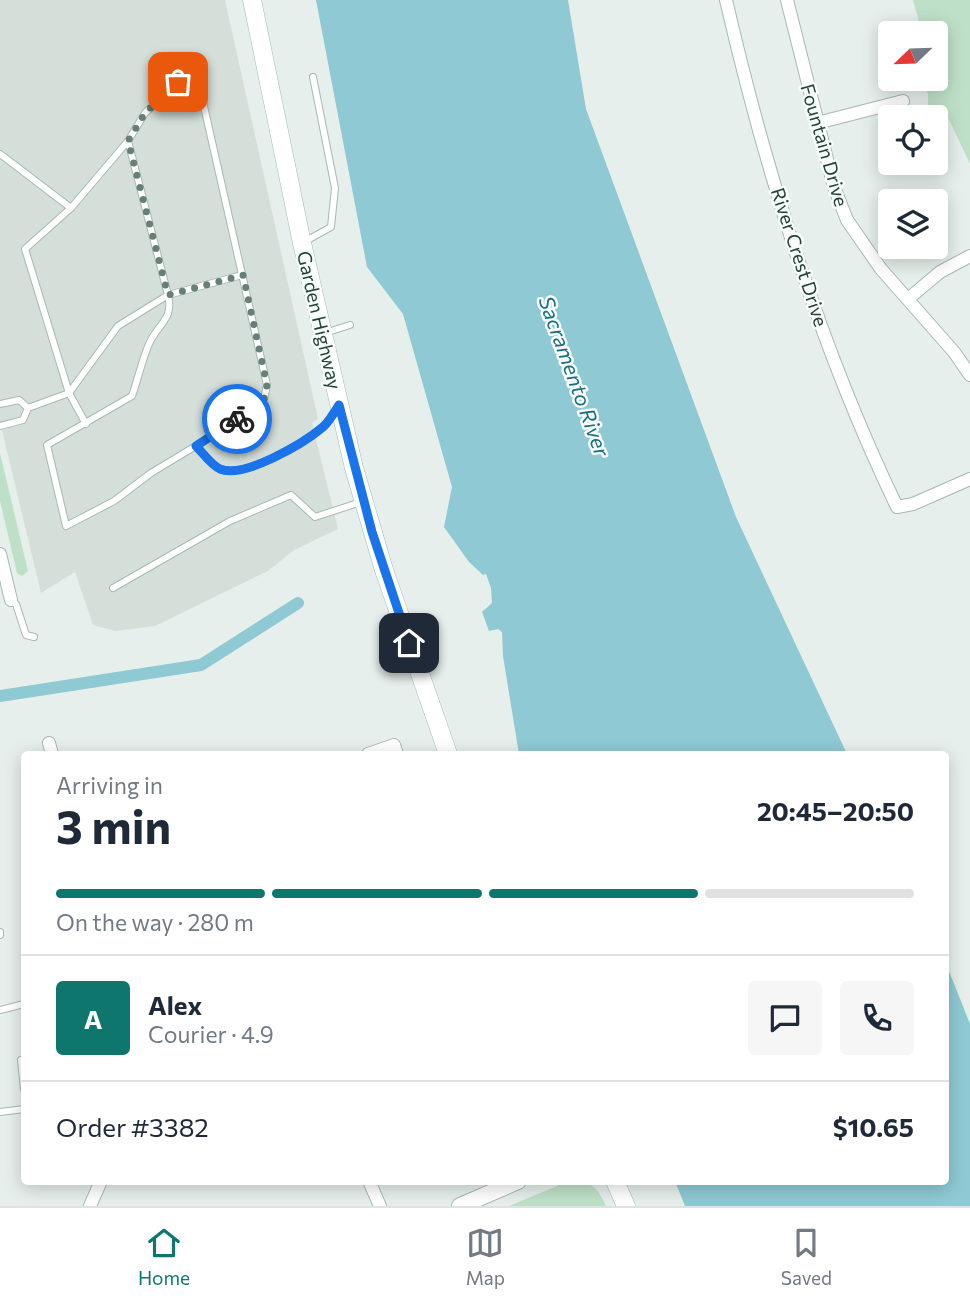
<!DOCTYPE html>
<html lang="en">
<head>
<meta charset="utf-8">
<style>
  :root { --surface:#fff; --page:#f6f6f7; --text:#1f2937; --muted:#747a83; --line:#e0e1e3; --accent:#0f766e }
  body { margin:0; font-family:Commissioner,sans-serif; background:var(--page); color:var(--text); height:100vh; display:flex; flex-direction:column; font-size:26px; white-space:nowrap }
  * { box-sizing:border-box; margin:0 }
  p { font-size:23px; color:var(--muted) }
  .icon { flex:none; width:38px; height:38px; fill:none; stroke:currentColor; stroke-width:2; stroke-linecap:round; stroke-linejoin:round }
  .map { position:relative; flex:1; overflow:hidden }
  .panel { position:absolute; left:21px; top:751px; width:928px; height:434px; display:flex; flex-direction:column; background:var(--surface); border-radius:7px; box-shadow:0 4px 18px #0003 }
  .panel>* { flex:none }
  .needle { width:46px; rotate:247deg }
  .tools { position:absolute; left:878px; top:21px; display:grid; gap:14px }
  .tools a { display:grid; place-items:center; width:70px; height:70px; border-radius:7px; background:var(--surface); box-shadow:0 4px 18px #0003; font-size:35px }
  .pin { position:absolute; display:grid; place-items:center; width:60px; height:60px; color:#fff; margin:-30px; border-radius:14px; box-shadow:0 4px 10px #0006 }
  .courier { position:absolute; display:grid; place-items:center; width:70px; height:70px; margin:-35px; border:5px solid #1a73e8; border-radius:50%; background:#fff; color:#222; box-shadow:0 2px 9px #0007 }
  .overview em { font-style:normal; font-weight:700 }
  .overview div { display:flex; flex-direction:column-reverse }
  .overview { display:flex; align-items:center; justify-content:space-between; height:119px; padding:0 35px }
  h1 { font-size:46px; font-weight:700; line-height:52px }
  .bar { display:grid; grid-template-columns:repeat(4,1fr); gap:10px 7px; align-content:center; height:84px; padding:0 35px }
  .bar i { height:9px; border-radius:5px; background:var(--line) }
  .bar .selected { background:var(--accent) }
  .bar p { grid-column:span 4 }
  .line { display:flex; align-items:center; gap:18px; padding:0 35px; border-top:2px solid var(--line) }
  .line div { flex:1 }
  .round { display:grid; place-items:center; flex:none; width:74px; height:74px; border-radius:7px; background:var(--page) }
  .tabs { display:flex; justify-content:space-around; align-items:center; height:98px; border-top:2px solid var(--line); background:var(--surface); font-size:19px; color:var(--muted) }
  .tabs a { display:grid; justify-items:center; gap:4px }
  .tabs .selected { color:var(--accent) }
  .map>svg:first-child { display:block }
  .built { fill:#d4dfda }
  .green { fill:#bfe0c8 }
  .water { fill:#8ec9d4 }
  .lines { fill:none; stroke-linecap:round; stroke-linejoin:round }
  .canal { stroke:#8ec9d4; stroke-width:12 }
  .service-casing { stroke:#a8b8b2; stroke-width:8 }
  .minor-casing { stroke:#a8b8b2; stroke-width:14 }
  .tertiary-casing { stroke:#a8b8b2; stroke-width:18 }
  .secondary-casing { stroke:#a4bbb3; stroke-width:19 }
  .service { stroke:#fff; stroke-width:6 }
  .minor { stroke:#fff; stroke-width:12 }
  .tertiary { stroke:#fff; stroke-width:16 }
  .secondary { stroke:#fff; stroke-width:18 }
  .done { stroke:#687f78; stroke-width:7; stroke-dasharray:0 12.6 }
  .route { stroke:#1a73e8; stroke-width:9 }
  .labels { text-anchor:middle; dominant-baseline:central; stroke-width:5; stroke-linejoin:round; paint-order:stroke }
  .street-label { font-size:19px; fill:#24423a; stroke:#f7fbf9 }
  .water-label { font-size:21px; font-style:italic; fill:#1c6f80; stroke:#f7fbf9 }
</style>
</head>
<body>
<div class="map">
<svg width="970" height="1206" viewBox="0 0 970 1206">
  <rect width="100%" height="100%" fill="#e6efeb"/>
  <!-- built -->
  <path class="built" d="M0 0H225L318 419 312 423 338 529 294 550 268 571 155 626 115 631 93 625 75 572 41 593 0 422Z"/>
  <!-- green -->
  <path class="green" d="M913 0H970V164L945 111 928 108V93L920 83 923 79H936V33H922Z
    M0 453 28 571 22 576 17 573 0 501Z
    M569 1181C591 1181 597 1186 606 1206H509Z"/>
  <!-- water -->
  <path class="water" d="M316 0H568L586 109 736 517 847 754H519L503 656 502 632 498 629 489 631 482 612 492 603 491 588 486 574 483 575 469 562 444 527 452 487 403 314 367 267Z
    M945 961 970 1024V1206H685L675 1181H945Z"/>
  <g class="lines">
    <!-- canal -->
    <path class="canal" d="M0 696 201 665 298 603"/>
    <!-- service casing -->
    <g class="service-casing">
      <path id="service" d="M0 154 71 208
        M304 242 331 227 335 188 313 77
        M325 333 350 325
        M0 404 19 400 28 408
        M86 424 69 393 118 326 168 295 128 141
        M0 426 23 420 28 408 69 393 25 249 71 208 128 141 145 113 178 82 196 71 267 385 264 399 204 441 151 473 114 501 66 526 47 445 132 396C138 379 142 360 149 344 158 323 174 320 168 295L242 275
        M196 446C203 453 211 465 220 469 243 479 305 443 323 427 328 422 332 415 336 409
        M113 588 230 521 291 495 315 517 361 502
        M11 600 16 604 26 635 34 637
        M0 932V935
        M0 1010 24 1004
        M21 1060 24 1089
        M0 1112 24 1109"/>
    </g>
    <!-- minor casing -->
    <g class="minor-casing">
      <path id="minor" d="M726 0C766 173 820 347 897 507L913 504 970 479
        M787 0 834 187 847 220 881 269 954 352 970 375
        M817 123 903 101
        M908 299 940 272 970 256
        M0 554 11 600
        M49 743 52 754
        M368 754 394 745 397 754
        M369 1181 380 1206
        M90 1206 101 1181"/>
    </g>
    <!-- tertiary casing -->
    <g class="tertiary-casing">
      <path id="tertiary" d="M460 1206 518 1181"/>
    </g>
    <!-- secondary casing -->
    <g class="secondary-casing">
      <path id="secondary" d="M252 0 302 243 354 468 384 570 448 754
        M615 1181 626 1206"/>
    </g>
    <!-- service -->
    <use href="#service" class="service"/>
    <!-- minor -->
    <use href="#minor" class="minor"/>
    <!-- tertiary -->
    <use href="#tertiary" class="tertiary"/>
    <!-- secondary -->
    <use href="#secondary" class="secondary"/>
  </g>
  <g class="lines">
    <!-- done -->
    <path class="done" d="M178 82 145 113 128 141 168 295 243 275 267 385 264 399 237 419"/>
    <!-- route -->
    <path class="route" d="M237 419 196 446C203 453 211 465 220 469 244 479 304 443 323 427 329 422 334 413 339 405L372 532 409 643"/>
  </g>
  <g class="labels">
    <!-- street labels -->
    <g class="street-label">
      <text transform="translate(825 145) rotate(74)">Fountain Drive</text>
      <text transform="translate(800 257) rotate(72)">River Crest Drive</text>
      <text transform="translate(320 320) rotate(77)">Garden Highway</text>
    </g>
    <!-- water labels -->
    <g class="water-label">
      <text transform="translate(575 376) rotate(70)">Sacramento River</text>
    </g>
  </g>
</svg>
<div class="tools">
<a><svg class="needle" viewBox="-14 -14 28 28"><path d="M0-13l5 13h-10z" fill="#e53935"/><path d="M0 13l5-13h-10z" fill="#747a83"/></svg></a>
<a><svg class="icon" aria-label="locate" viewBox="0 0 24 24"><circle cx="12" cy="12" r="6"/><path d="M12 2v4M12 18v4M2 12h4M18 12h4"/></svg></a>
<a><svg class="icon" aria-label="layers" viewBox="0 0 24 24"><path d="M12 4l9 5-9 5-9-5zM3 14l9 5 9-5"/></svg></a>
</div>
<div class="pin" style="left:178px;top:82px;background:#ea580c"><svg class="icon" aria-label="bag" viewBox="0 0 24 24"><path d="M5 8h14l-1 12H6zM9 8a3 3 0 0 1 6 0"/></svg></div>
<div class="pin" style="left:409px;top:643px;background:#1f2937"><svg class="icon" aria-label="home" viewBox="0 0 24 24"><path d="M3 11l9-7 9 7M6 9v11h12V9"/></svg></div>
<div class="courier" style="left:237px;top:419px"><svg class="icon" aria-label="bike" viewBox="0 0 24 24"><circle cx="6" cy="16" r="4"/><circle cx="18" cy="16" r="4"/><path d="M6 16l4-8h5l3 8M10 8l3 8H6M13 5h3"/></svg></div>
<section class="panel">
<div class="overview"><div><h1>3 min</h1><p>Arriving in</p></div><em>20:45–20:50</em></div>
<div class="bar"><i class="selected"></i><i class="selected"></i><i class="selected"></i><i></i><p>On the way · 280 m</p></div>
<div class="line" style="height:126px"><b class="round" style="background:var(--accent);color:#fff">A</b><div><b>Alex</b><p>Courier · 4.9</p></div><a class="round"><svg class="icon" aria-label="chat" viewBox="0 0 24 24"><path d="M4 5h16v11H9l-5 4z"/></svg></a><a class="round"><svg class="icon" aria-label="phone" viewBox="0 0 24 24"><path d="M5 4h4l2 5-3 2q2 4 5 5l2-3 5 2v4C11 20 4 13 5 4z"/></svg></a></div>
<div class="line" style="height:91px"><div>Order #3382</div><b>$10.65</b></div>
</section>
</div>
<nav class="tabs">
<a class="selected"><svg class="icon" aria-label="home" viewBox="0 0 24 24"><path d="M3 11l9-7 9 7M6 9v11h12V9"/></svg>Home</a>
<a><svg class="icon" aria-label="map" viewBox="0 0 24 24"><path d="M3 6l6-2 6 2 6-2v14l-6 2-6-2-6 2zM9 4v14M15 6v14"/></svg>Map</a>
<a><svg class="icon" aria-label="saved" viewBox="0 0 24 24"><path d="M7 4h10v16l-5-4-5 4z"/></svg>Saved</a>
</nav>
</body>
</html>
